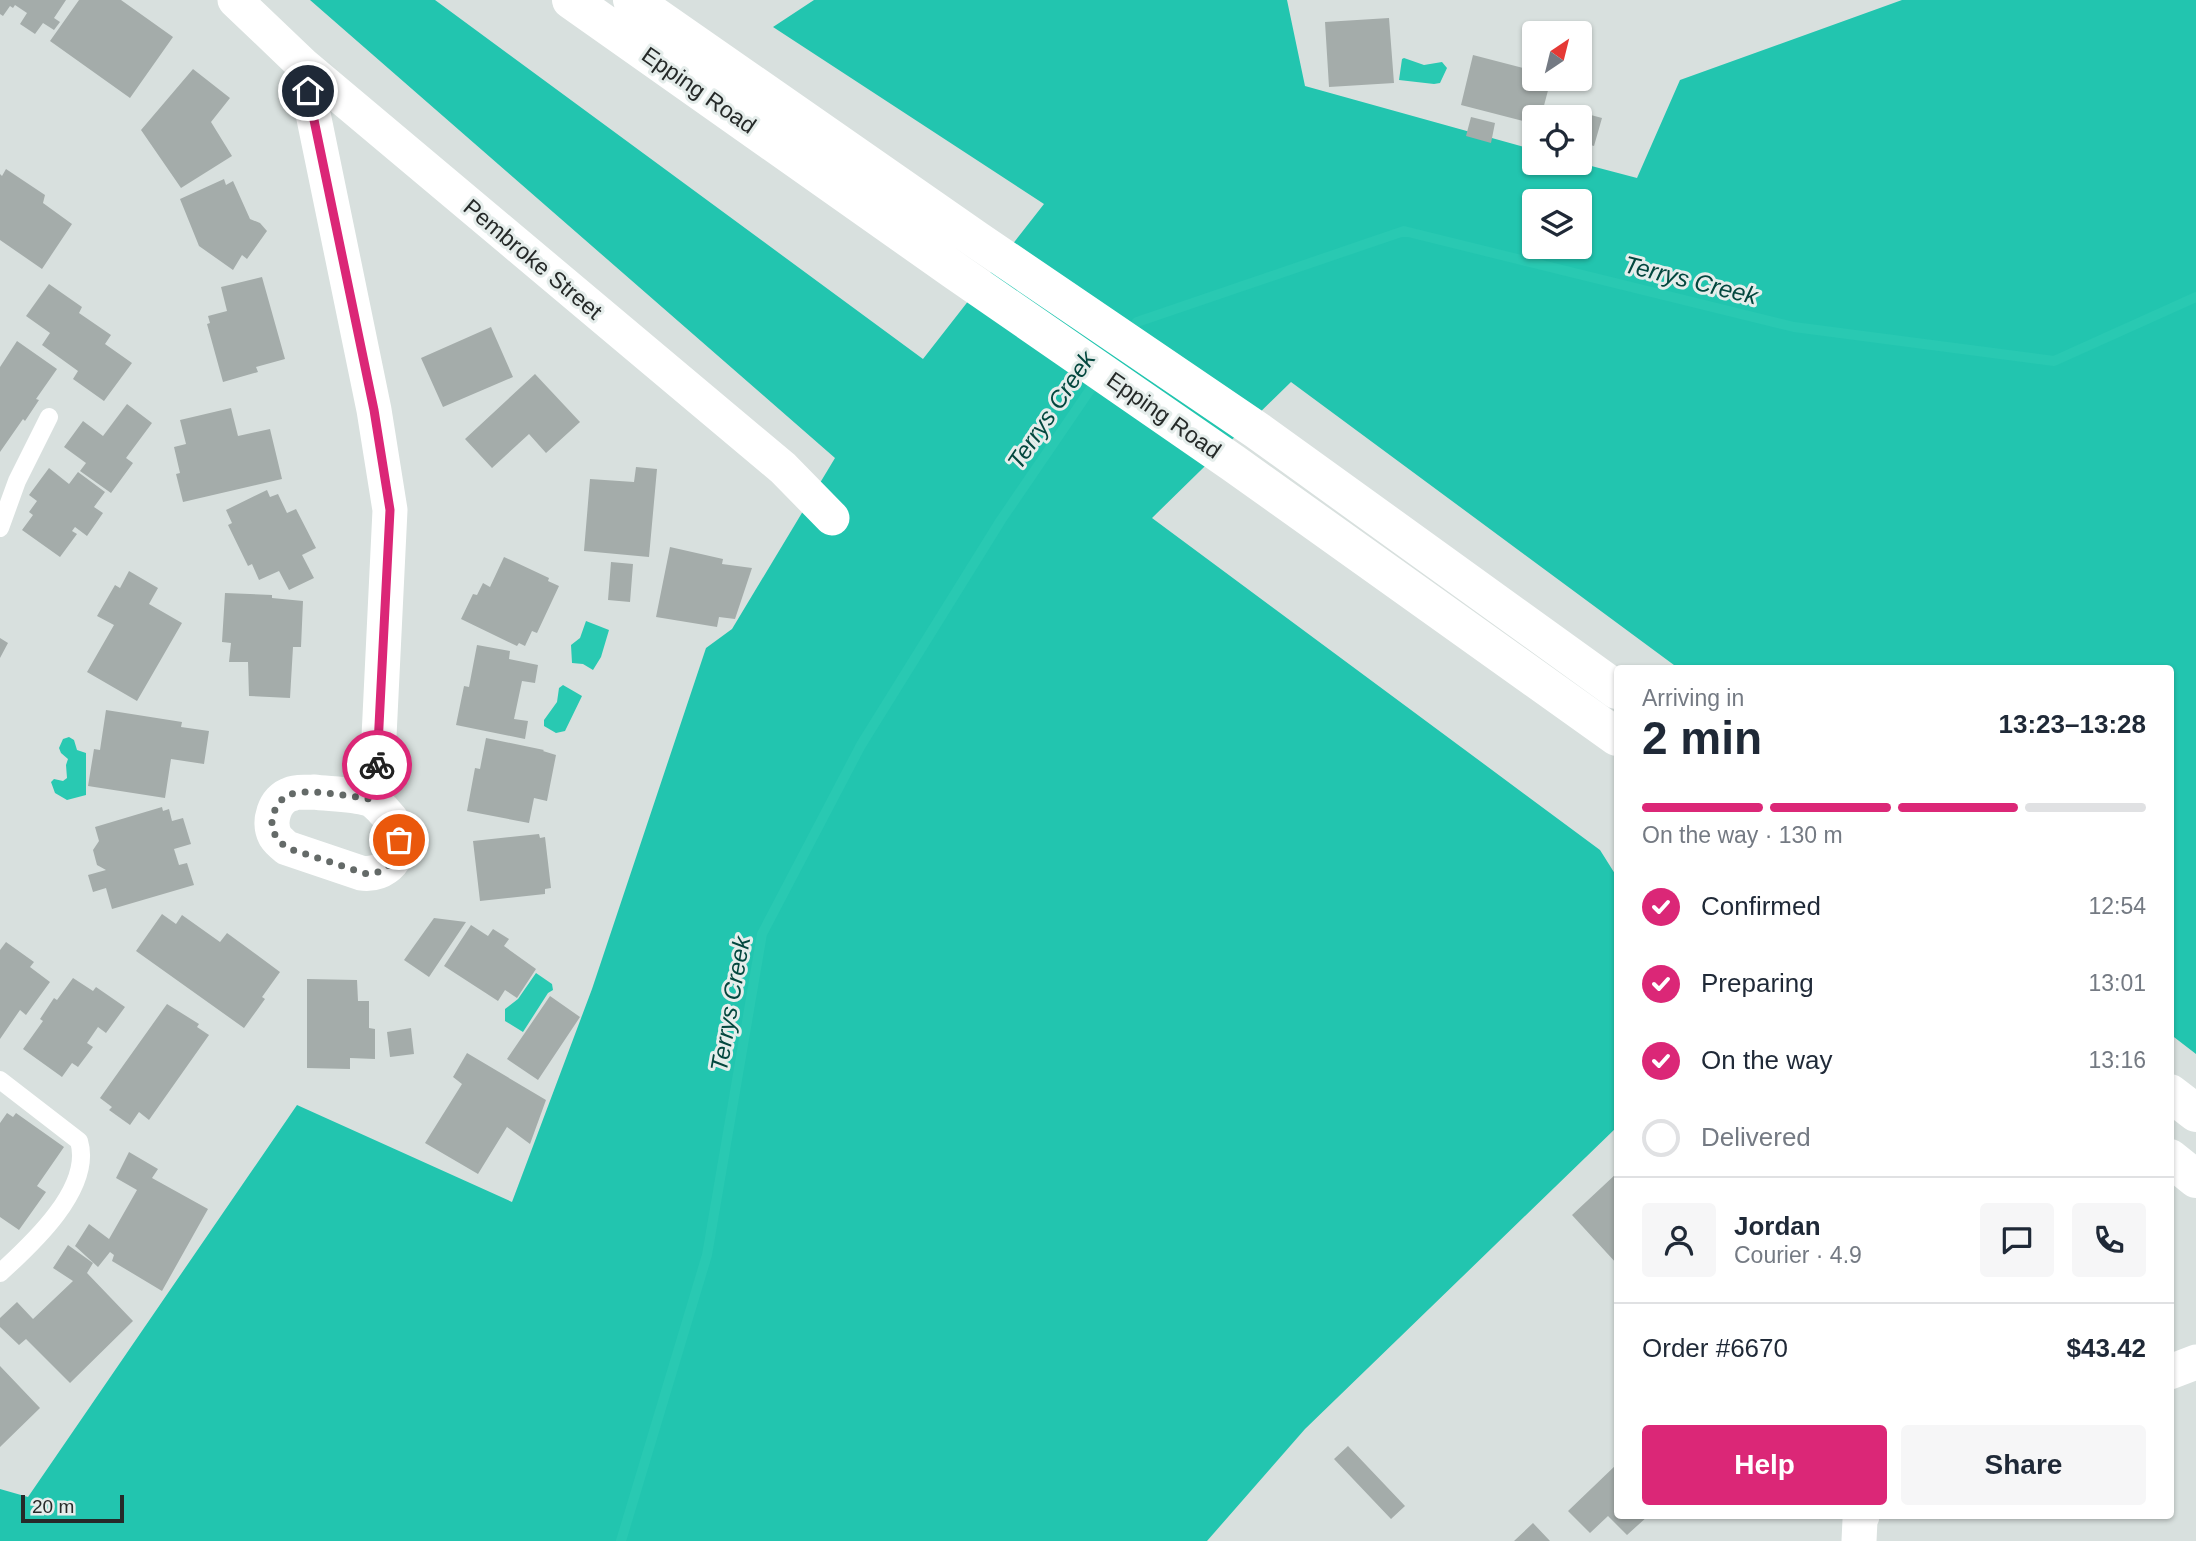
<!DOCTYPE html>
<html lang="en">
<head>
<meta charset="utf-8">
<style>
  :root { --surface:#fff; --page:#f6f6f7; --text:#1f2937; --muted:#747a83; --line:#e0e1e3; --accent:#db2777 }
  body { margin:0; font-family:Helvetica,sans-serif; background:var(--page); color:var(--text); height:100vh; display:flex; flex-direction:column; font-size:26px; white-space:nowrap }
  * { box-sizing:border-box; margin:0 }
  p { font-size:23px; color:var(--muted) }
  .icon { flex:none; width:38px; height:38px; fill:none; stroke:currentColor; stroke-width:2; stroke-linecap:round; stroke-linejoin:round }
  .map { position:relative; flex:1; overflow:hidden }
  .side { position:absolute; left:1614px; top:665px; width:560px; height:854px; display:flex; flex-direction:column; background:var(--surface); border-radius:7px; box-shadow:0 2px 5px #0004 }
  .side>* { flex:none }
  .needle { width:46px; rotate:35deg }
  .buttons { position:absolute; left:1522px; top:21px; display:grid; gap:14px }
  .buttons a { display:grid; place-items:center; width:70px; height:70px; border-radius:7px; background:var(--surface); box-shadow:0 2px 5px #0004; font-size:35px }
  .scale { position:absolute; left:21px; bottom:18px; width:103px; box-sizing:border-box; padding-left:7px; border:4px solid #262a29; border-top:0; font-size:19px; line-height:24px; white-space:nowrap; color:#262a29; -webkit-text-stroke:5px #e5edeb; paint-order:stroke }
  .pin { position:absolute; display:grid; place-items:center; width:60px; height:60px; color:#fff; margin:-30px; border:4px solid #fff; border-radius:50%; box-shadow:0 2px 7px #0007 }
  .courier { position:absolute; display:grid; place-items:center; width:70px; height:70px; margin:-35px; border:5px solid #db2777; border-radius:50%; background:#fff; color:#222; box-shadow:0 2px 9px #0007 }
  .summary em { font-style:normal; font-weight:600 }
  .summary div { display:flex; flex-direction:column-reverse }
  .summary { display:flex; align-items:center; justify-content:space-between; height:119px; padding:0 28px }
  h1 { font-size:46px; font-weight:600; line-height:52px }
  .bar { display:grid; grid-template-columns:repeat(4,1fr); gap:10px 7px; align-content:center; height:84px; padding:0 28px }
  .bar i { height:9px; border-radius:5px; background:var(--line) }
  .bar .current { background:var(--accent) }
  .bar p { grid-column:span 4 }
  .line { display:flex; align-items:center; gap:18px; padding:0 28px; border-top:2px solid var(--line) }
  .line div { flex:1 }
  .round { display:grid; place-items:center; flex:none; width:74px; height:74px; border-radius:7px; background:var(--page) }
  ol { padding:0 28px; list-style:none }
  li { display:flex; align-items:center; gap:21px; height:77px }
  li p { margin-inline-start:auto }
  li .icon { padding:7px; border-radius:50%; background:var(--accent); color:#fff; stroke-width:4 }
  li:last-child { color:var(--muted) }
  li i { width:38px; height:38px; border:4px solid var(--line); border-radius:50% }
  .action { display:flex; gap:14px; margin-top:auto; padding:14px 28px }
  .action a { flex:1; height:80px; border-radius:7px; background:var(--accent); color:#fff; font-size:28px; font-weight:600; line-height:80px; text-align:center }
  .action a+a { background:var(--page); color:var(--text) }
  .map>svg:first-child { display:block }
  .forest { fill:#22c5af; fill-rule:evenodd }
  .water { fill:#29c9b2 }
  .lines { fill:none; stroke-linecap:round; stroke-linejoin:round }
  .stream { stroke:#29c9b2; stroke-width:10 }
  .building { fill:#a4acaa }
  .lane { stroke:#fff; stroke-width:18 }
  .street { stroke:#fff; stroke-width:35 }
  .primary { stroke:#fff; stroke-width:38 }
  .done { stroke:#646a68; stroke-width:7; stroke-dasharray:0 12.6 }
  .route { stroke:#db2777; stroke-width:9 }
  .labels { text-anchor:middle; dominant-baseline:central; stroke-width:6; stroke-linejoin:round; paint-order:stroke }
  .street-label { font-size:23px; fill:#262a29; stroke:#e5edeb }
  .water-label { font-size:24px; font-style:italic; fill:#03473e; stroke:#e5edeb }
</style>
</head>
<body>
<div class="map">
<svg width="2196" height="1541" viewBox="0 0 2196 1541">
  <rect width="100%" height="100%" fill="#d8e0de"/>
  <!-- forest -->
  <path class="forest" d="M310 0H435L923 359 1044 204 773 27 814 0H1287L1305 86 1535 150V163H1580L1637 178 1680 80 1902 0H2196V1054L2170 1034V668H1678L1291 382 1152 518 1600 850 1617 877V1127L1305 1429 1207 1541H0V1489L28 1497 297 1105 512 1202 592 989 706 648 732 629 835 458ZM1535 201H1580V247H1535Z"/>
  <!-- water -->
  <path class="water" d="M1404 58 1424 65 1442 62 1447 68 1440 83 1434 84 1399 80 1402 59Z
    M586 621 609 630 601 657 593 670 583 664 572 663 571 645 580 638Z
    M563 685 582 696 565 731 556 733 544 726V720L557 702 559 688Z
    M69 737 74 740 77 750 86 753V795L67 800 55 793 51 782 54 779 63 781 67 778 66 765 68 759 61 753 59 748 63 739Z
    M536 973 552 984 553 990 548 993 523 1032 505 1021V1009L518 999Z"/>
  <g class="lines">
    <!-- stream -->
    <path class="stream" d="M1127 336 1137 322 1404 231 1794 327 2054 361 2196 297
      M621 1541 707 1255 762 934 861 745 1001 520 1098 378"/>
  </g>
  <!-- building -->
  <path class="building" d="M0 0H66L54 18 60 22 54 30 43 23 35 34 20 24 27 13 15 5 13 8 10 6 3 16 0 14Z
    M79 0H121L173 37 130 98 50 41Z
    M1389 18 1394 83 1329 87 1325 22Z
    M1473 55 1535 71V79H1551L1541 117H1535V124L1461 105Z
    M193 69 230 98 211 122 232 156 181 188 141 130Z
    M1565 108 1602 118 1594 146 1580 142V117H1562Z
    M1471 117 1495 123 1491 143 1466 136Z
    M6 169 45 195 43 203 72 224 42 269 0 240V174L2 176Z
    M224 179 226 185 233 181 250 219 260 223 267 231 247 259 242 255 233 270 199 246 180 199Z
    M262 277 285 359 256 367 258 372 223 382 207 324 210 323 208 316 227 311 221 287Z
    M49 284 82 307 79 313 111 335 105 344 132 363 104 401 73 379 78 371 42 345 50 333 26 316Z
    M491 327 513 377 443 407 421 358Z
    M17 341 57 369 36 399 39 400 25 421 23 419 0 452V367Z
    M535 374 580 422 546 453 529 434 492 468 465 439Z
    M127 404 152 423 126 458 133 463 111 493 80 471 86 463 64 447 83 421 103 436Z
    M231 408 238 436 270 429 282 479 183 502 176 474 180 473 174 447 186 444 180 420Z
    M636 467 657 469 649 557 584 551 590 479 634 482Z
    M49 468 69 484 78 472 105 492 94 507 103 513 87 536 75 527 72 531 77 534 60 557 22 530 33 515 29 512 37 501 29 495Z
    M267 490 270 497 278 494 287 513 296 509 316 548 302 555 314 578 289 590 279 571 259 580 252 564 248 566 228 525 232 523 226 510Z
    M670 547 723 559 722 564 752 568 735 619 719 617 717 627 656 617Z
    M504 557 549 578 548 581 559 586 537 633 532 631 525 646 519 643 517 646 461 619 473 594 477 595 483 583 490 587Z
    M611 562 633 564 630 602 608 600Z
    M129 571 158 588 149 604 182 623 137 701 87 672 114 625 97 616 115 585 120 588Z
    M225 593 272 595V598L303 601 301 647H293L290 698 249 696 248 662H229L231 643 222 642Z
    M0 638 8 643 0 658Z
    M477 645 510 651 509 659 538 665 535 683 522 681 514 719 528 721 525 739 456 725 464 686 469 687Z
    M106 710 182 722 181 727 209 731 204 764 171 759 165 798 88 786 94 749 100 750Z
    M486 738 544 750 543 751 556 755 547 801 534 798 529 823 467 811 475 768 480 769Z
    M162 807 163 811 169 809 172 821 183 818 191 844 174 849 179 865 187 863 194 885 112 909 106 888 93 892 88 875 106 870 97 865 93 850 99 841 95 827Z
    M539 834 540 838 545 837 551 888 545 889V894L480 901 473 841Z
    M162 914 176 924 182 915 220 942 227 933 280 972 262 997 265 999 244 1028 136 951Z
    M434 918 466 922 429 977 404 960Z
    M471 925 488 936 493 929 509 939 504 946 536 969 517 998 505 990 498 1001 444 966Z
    M6 942 34 962 30 967 50 982 26 1015 20 1010 0 1039V950Z
    M73 978 93 991 96 987 125 1007 106 1033 98 1027 87 1043 93 1047 78 1067 72 1063 62 1077 23 1049 43 1021 40 1019 54 998 57 1000Z
    M307 979 357 980 358 1001H369V1028L375 1029V1059L350 1058V1069L307 1068Z
    M550 996 580 1017 538 1080 507 1059Z
    M167 1004 199 1024 197 1027 209 1035 149 1120 139 1112 130 1125 109 1110 112 1107 100 1098Z
    M411 1028 414 1054 390 1057 387 1032Z
    M467 1053 546 1100 530 1144 507 1127 478 1174 425 1143 462 1084 453 1077Z
    M7 1113 13 1117 16 1113 64 1147 37 1186 46 1192 19 1230 0 1217V1123Z
    M129 1152 158 1169 152 1178 208 1209 162 1291 112 1261 114 1255 110 1252 98 1267 75 1246 89 1224 109 1239 137 1190 116 1178Z
    M1617 1173V1264L1572 1215Z
    M68 1245 93 1263 87 1273 133 1321 70 1383 26 1339 19 1345 0 1327V1318L17 1302 33 1319 73 1281 53 1268Z
    M0 1366 40 1408 0 1447Z
    M1348 1446 1405 1506 1391 1519 1334 1459Z
    M1617 1464V1516H1648L1627 1535 1608 1516 1590 1533 1568 1511Z
    M1533 1523 1550 1541H1514Z"/>
  <g class="lines">
    <!-- lane -->
    <path class="lane" d="M0 528 17 481 49 417
      M0 1080 79 1141C93 1188 32 1244 0 1273"/>
    <!-- street -->
    <path class="street" d="M235 0 303 65 783 468 832 518
      M303 65 374 410 390 510 378 757 371 799
      M313 792C330 794 354 794 369 799 373 800 378 805 382 809 388 816 395 822 398 831 405 855 385 877 361 873L287 848C282 844 278 841 275 836 268 822 274 799 291 794 297 791 307 793 313 792Z
      M2170 1372 2196 1362
      M1859 1541 1860 1520 1862 1516"/>
    <!-- primary -->
    <path class="primary" d="M571 0 955 271 1233 463 1617 737
      M632 0 977 240 1258 431 1617 690
      M2170 1093 2196 1113
      M2170 1158 2196 1179"/>
  </g>
  <g class="lines">
    <!-- done -->
    <path class="done" d="M377 765 371 799C352 797 305 787 289 795 281 798 275 807 273 816 269 830 277 840 287 848L367 874C386 874 400 858 399 840"/>
    <!-- route -->
    <path class="route" d="M308 91 374 410 390 510 377 765"/>
  </g>
  <g class="labels">
    <!-- street labels -->
    <g class="street-label">
      <text transform="translate(699 90) rotate(35)">Epping Road</text>
      <text transform="translate(533 259) rotate(40)">Pembroke Street</text>
      <text transform="translate(1164 415) rotate(35)">Epping Road</text>
    </g>
    <!-- water labels -->
    <g class="water-label">
      <text transform="translate(1691 280) rotate(14)">Terrys Creek</text>
      <text transform="translate(1051 410) rotate(-56)">Terrys Creek</text>
      <text transform="translate(730 1004) rotate(-80)">Terrys Creek</text>
    </g>
  </g>
</svg>
<div class="buttons">
<a><svg class="needle" viewBox="-14 -14 28 28"><path d="M0-13l5 13h-10z" fill="#e53935"/><path d="M0 13l5-13h-10z" fill="#747a83"/></svg></a>
<a><svg class="icon" aria-label="locate" viewBox="0 0 24 24"><circle cx="12" cy="12" r="6"/><path d="M12 2v4M12 18v4M2 12h4M18 12h4"/></svg></a>
<a><svg class="icon" aria-label="layers" viewBox="0 0 24 24"><path d="M12 4l9 5-9 5-9-5zM3 14l9 5 9-5"/></svg></a>
</div>
<div class="scale">20 m</div>
<div class="pin" style="left:399px;top:840px;background:#ea580c"><svg class="icon" aria-label="bag" viewBox="0 0 24 24"><path d="M5 8h14l-1 12H6zM9 8a3 3 0 0 1 6 0"/></svg></div>
<div class="pin" style="left:308px;top:91px;background:#1f2937"><svg class="icon" aria-label="home" viewBox="0 0 24 24"><path d="M3 11l9-7 9 7M6 9v11h12V9"/></svg></div>
<div class="courier" style="left:377px;top:765px"><svg class="icon" aria-label="bike" viewBox="0 0 24 24"><circle cx="6" cy="16" r="4"/><circle cx="18" cy="16" r="4"/><path d="M6 16l4-8h5l3 8M10 8l3 8H6M13 5h3"/></svg></div>
<section class="side">
<div class="summary"><div><h1>2 min</h1><p>Arriving in</p></div><em>13:23–13:28</em></div>
<div class="bar"><i class="current"></i><i class="current"></i><i class="current"></i><i></i><p>On the way · 130 m</p></div>
<ol>
<li><svg class="icon" aria-label="check" viewBox="0 0 24 24"><path d="M5 12l5 5 9-10"/></svg>Confirmed<p>12:54</p></li>
<li><svg class="icon" aria-label="check" viewBox="0 0 24 24"><path d="M5 12l5 5 9-10"/></svg>Preparing<p>13:01</p></li>
<li><svg class="icon" aria-label="check" viewBox="0 0 24 24"><path d="M5 12l5 5 9-10"/></svg>On the way<p>13:16</p></li>
<li><i></i>Delivered</li>
</ol>
<div class="line" style="height:126px"><a class="round"><svg class="icon" aria-label="person" viewBox="0 0 24 24"><circle cx="12" cy="8" r="4"/><path d="M4 21q1-7 8-7t8 7"/></svg></a><div><b>Jordan</b><p>Courier · 4.9</p></div><a class="round"><svg class="icon" aria-label="chat" viewBox="0 0 24 24"><path d="M4 5h16v11H9l-5 4z"/></svg></a><a class="round"><svg class="icon" aria-label="phone" viewBox="0 0 24 24"><path d="M5 4h4l2 5-3 2q2 4 5 5l2-3 5 2v4C11 20 4 13 5 4z"/></svg></a></div>
<div class="line" style="height:91px"><div>Order #6670</div><b>$43.42</b></div>
<div class="action"><a>Help</a><a>Share</a></div>
</section>
</div>
</body>
</html>
